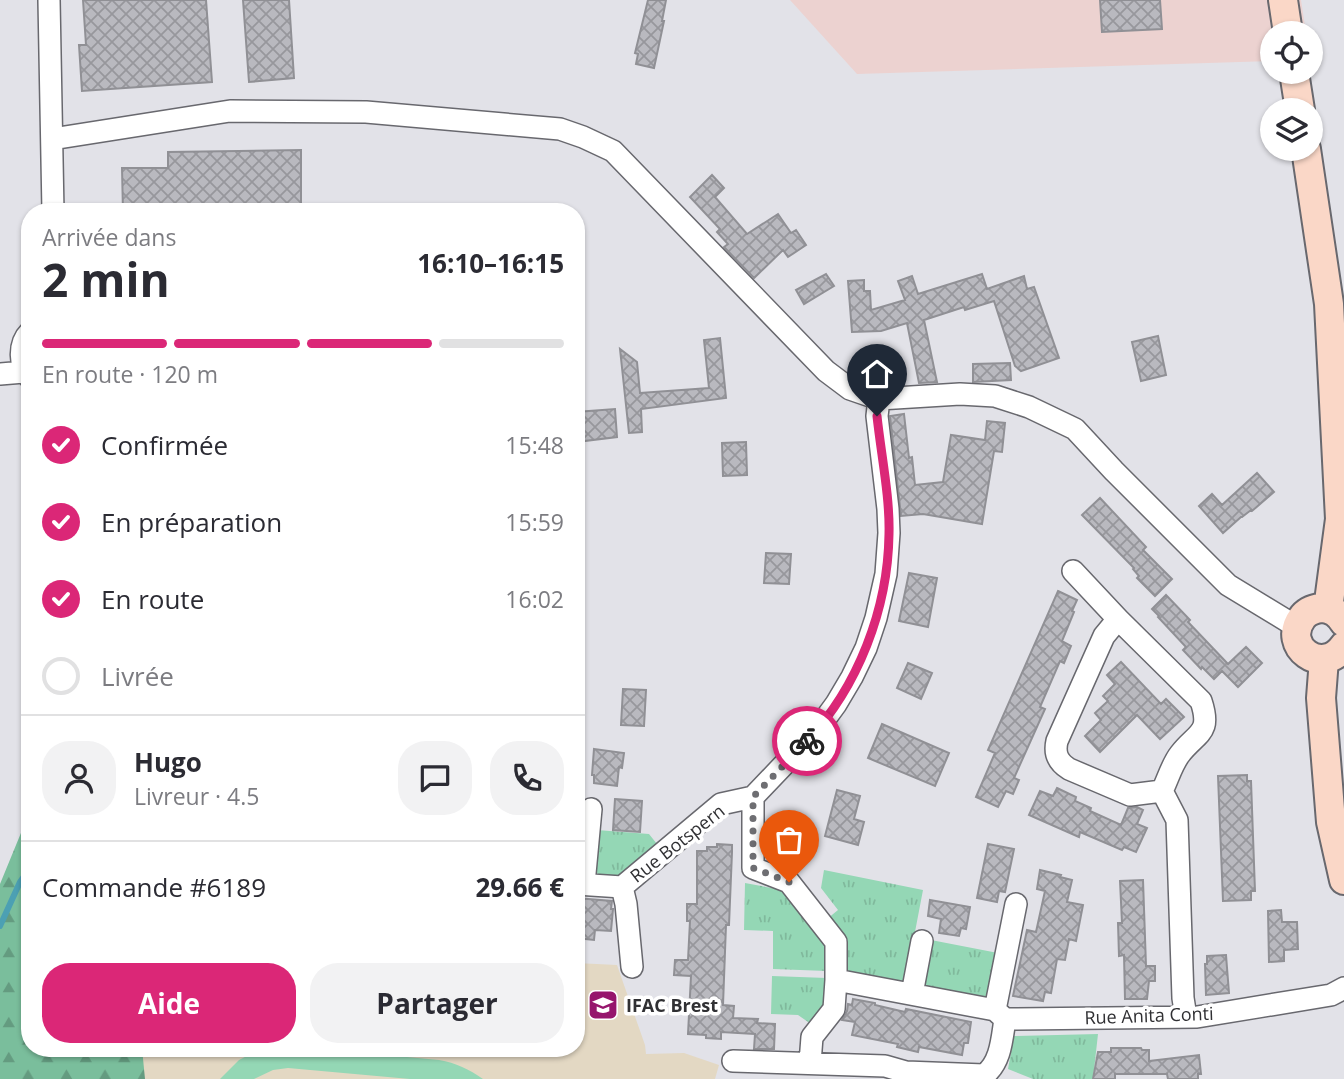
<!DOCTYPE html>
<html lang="fr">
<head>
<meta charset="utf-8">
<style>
  :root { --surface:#fff; --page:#f2f2f3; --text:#2b2b33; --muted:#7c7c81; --line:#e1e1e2; --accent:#db2777 }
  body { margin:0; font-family:"Open Sans",sans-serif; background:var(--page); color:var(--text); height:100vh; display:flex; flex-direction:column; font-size:26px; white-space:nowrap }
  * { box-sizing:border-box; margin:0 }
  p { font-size:23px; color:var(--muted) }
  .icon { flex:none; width:38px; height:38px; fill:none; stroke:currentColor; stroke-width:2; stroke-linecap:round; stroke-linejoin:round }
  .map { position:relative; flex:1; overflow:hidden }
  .details { position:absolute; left:21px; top:203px; width:564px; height:854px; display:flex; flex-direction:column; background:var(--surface); border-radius:28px; box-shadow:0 2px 5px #0004 }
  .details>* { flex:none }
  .fabs { position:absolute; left:1260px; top:21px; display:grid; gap:14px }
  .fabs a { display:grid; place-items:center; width:63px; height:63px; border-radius:50%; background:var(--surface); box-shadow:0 2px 5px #0004; font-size:35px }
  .pin { position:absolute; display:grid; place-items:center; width:60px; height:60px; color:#fff; margin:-72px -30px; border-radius:50% 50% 50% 0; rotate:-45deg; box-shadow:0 0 7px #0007 }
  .pin .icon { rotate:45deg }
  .courier { position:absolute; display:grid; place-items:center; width:70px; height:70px; margin:-35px; border:5px solid #db2777; border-radius:50%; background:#fff; color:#222; box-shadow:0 2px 9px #0007 }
  .headline em { font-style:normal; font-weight:700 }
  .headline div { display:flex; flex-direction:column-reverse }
  .headline { display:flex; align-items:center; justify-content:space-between; height:119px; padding:0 21px }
  h1 { font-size:46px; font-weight:700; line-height:52px }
  .bar { display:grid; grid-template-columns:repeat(4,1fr); gap:10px 7px; align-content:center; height:84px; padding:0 21px }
  .bar i { height:9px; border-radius:5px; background:var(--line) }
  .bar .on { background:var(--accent) }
  .bar p { grid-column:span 4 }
  .line { display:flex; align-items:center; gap:18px; padding:0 21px; border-top:2px solid var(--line) }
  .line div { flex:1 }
  .round { display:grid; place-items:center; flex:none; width:74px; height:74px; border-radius:28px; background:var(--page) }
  ol { padding:0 21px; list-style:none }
  li { display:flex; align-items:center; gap:21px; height:77px }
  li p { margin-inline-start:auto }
  li .icon { padding:7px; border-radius:50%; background:var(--accent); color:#fff; stroke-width:4 }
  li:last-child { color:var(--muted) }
  li i { width:38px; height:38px; border:4px solid var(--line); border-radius:50% }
  .primary-button { display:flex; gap:14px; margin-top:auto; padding:14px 21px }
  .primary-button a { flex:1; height:80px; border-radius:28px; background:var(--accent); color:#fff; font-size:28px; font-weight:700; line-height:80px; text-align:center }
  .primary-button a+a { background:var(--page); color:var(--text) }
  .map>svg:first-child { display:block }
  .industrial { fill:#ecd2d0 }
  .education { fill:#e3d8c3 }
  .grass { fill:url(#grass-tufts) }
  .forest { fill:url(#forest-firs) }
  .pitch { fill:#94d7b5 }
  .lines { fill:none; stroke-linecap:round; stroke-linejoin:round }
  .stream { stroke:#4ca0b3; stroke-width:6 }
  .building { fill:url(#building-cross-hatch); stroke:#909095; stroke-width:2 }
  .street-casing { stroke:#68686e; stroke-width:24 }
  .secondary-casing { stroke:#68686e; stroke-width:32 }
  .street { stroke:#fff; stroke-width:21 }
  .secondary { stroke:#fad7c7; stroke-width:28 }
  .done { stroke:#6e6e72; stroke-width:7; stroke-dasharray:0 12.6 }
  .route { stroke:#db2777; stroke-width:9 }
  .labels { text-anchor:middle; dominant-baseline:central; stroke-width:7; stroke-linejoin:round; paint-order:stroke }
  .street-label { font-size:18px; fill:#303033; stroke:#fff }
  .poi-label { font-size:18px; font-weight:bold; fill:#303033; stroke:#fff; text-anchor:start }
</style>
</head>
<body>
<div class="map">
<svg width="1344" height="1079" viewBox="0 0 1344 1079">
  <defs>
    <pattern id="grass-tufts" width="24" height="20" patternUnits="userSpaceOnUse" patternTransform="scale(1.75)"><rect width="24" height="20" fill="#94d7b5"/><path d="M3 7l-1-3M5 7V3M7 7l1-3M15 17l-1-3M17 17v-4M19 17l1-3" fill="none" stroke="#80b99c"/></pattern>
    <pattern id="forest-firs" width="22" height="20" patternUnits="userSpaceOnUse" patternTransform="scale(1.75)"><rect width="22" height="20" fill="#7abe9c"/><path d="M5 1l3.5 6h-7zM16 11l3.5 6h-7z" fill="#649b80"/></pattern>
    <pattern id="building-cross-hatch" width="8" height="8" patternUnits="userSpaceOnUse" patternTransform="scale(1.75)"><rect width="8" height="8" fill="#b9b9bf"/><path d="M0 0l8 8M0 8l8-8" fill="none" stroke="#97979c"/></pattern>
  </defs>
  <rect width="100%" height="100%" fill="#e2e2e8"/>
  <!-- industrial -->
  <path class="industrial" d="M790 0H1301L1306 33H1272V61L857 74Z"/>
  <!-- education -->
  <path class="education" d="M576 963 617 965 645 1045 646 1054 684 1053 719 1065 715 1079H143L140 1048H576Z"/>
  <!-- grass -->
  <path class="grass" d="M597 830 649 834 657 844 615 878 600 876 594 870Z
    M824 870 923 890 906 979 900 984 852 975 844 965 839 933 840 929 837 931 827 919 838 910 821 888Z
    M745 883 782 890 827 946V971L773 969V931L744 930Z
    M931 940 998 953 990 995 984 999 927 989 923 982Z
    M772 976 827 978 826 1008 811 1024 798 1015 771 1014Z
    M1098 1034 1093 1079H1033L1008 1069 1014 1036Z"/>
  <!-- forest -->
  <path class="forest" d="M23 828 30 829V1048H142L145 1079H0V884Z"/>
  <!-- pitch -->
  <path class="pitch" d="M262 1048H311L439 1060C456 1063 469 1069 483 1079H410L288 1068 273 1070 254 1079H220L239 1060Z"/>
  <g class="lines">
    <!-- stream -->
    <path class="stream" d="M0 926 20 882 30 868"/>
  </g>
  <!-- building -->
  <path class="building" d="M83 0H206L212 82 82 91 79 45H86Z
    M243 0H289L294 78 249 82Z
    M648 0H666L662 21H664L654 68 636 64 638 54 635 53Z
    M1100 0H1160L1162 29 1102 32Z
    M301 150V212H123L122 168H168V152Z
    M712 175 724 188 715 197 747 234 778 214 791 233 796 230 806 245 788 257 783 250 754 278 724 247 728 244 717 232 720 229 690 197Z
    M826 274 834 286 804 304 796 290Z
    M982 274 987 289 1024 276 1027 289 1034 287 1059 358 1021 371 1015 366 994 301 965 310 964 307 924 320 937 382 919 383 907 323 881 331 852 332 848 281 864 280V291H870L871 310 905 300 898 281 912 276 918 294Z
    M1158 336 1166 375 1141 381 1132 342Z
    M720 338 726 398 641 409 642 432 629 433 620 349 637 362 640 393 709 388 704 340Z
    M1010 363 1011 380 973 382V364Z
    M615 409 617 437 576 442V412Z
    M904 414 909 458 912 457 915 485 943 482 951 435 985 440 987 421 1005 423 1002 452 994 451 982 524 923 514 901 516 890 416Z
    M746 442 747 475 723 476 722 443Z
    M1257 473 1274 492 1252 511 1251 510 1242 517H1241L1223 533 1199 506 1212 494 1222 505Z
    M1100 498 1146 547 1143 550 1172 579 1155 596 1137 578 1139 576 1133 569 1134 568 1082 515Z
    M766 553 791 554 789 584 764 583Z
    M909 573 937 578 928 627 899 621Z
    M1058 591 1077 600 1072 611 1074 612 1062 641 1071 646 1064 663 1060 661 1040 707 1045 709 1014 778 1019 780 1013 794 1006 791 998 807 976 797 995 753 988 750Z
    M1166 595 1190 620 1188 622 1228 664 1246 647 1262 663 1238 687 1222 671 1214 679 1202 667 1201 669 1183 650 1186 647 1158 617 1159 616 1152 609Z
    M1121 662 1161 704 1166 699 1184 717 1160 739 1137 715 1100 752 1085 736 1101 720 1095 713 1108 701 1103 696 1115 684 1107 675Z
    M908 663 932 673 921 699 897 688Z
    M623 689 646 690 644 726 621 725Z
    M882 724 949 753 935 786 868 758Z
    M594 749 624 753 622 768 619 767 617 786 594 783V775H592Z
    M1247 775V781H1251L1255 891H1251V900L1223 901 1218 776Z
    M1057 788 1076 797 1075 801 1091 808 1090 811 1121 825 1128 808 1137 807 1143 810 1137 824 1147 828 1136 852 1124 847 1122 850 1080 832 1079 837 1029 815 1040 791 1053 796Z
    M837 790 860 796 854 819 864 822 858 845 825 836Z
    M615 799 642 801 640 832 613 830Z
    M717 844 732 845V852L729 925H726L723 1005 734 1006 733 1018 758 1019 757 1023 775 1024 774 1049H754L755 1034 721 1032V1039L706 1038V1035L688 1034 691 976 674 975 675 960H688L690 921H687V904H697V851H707V847H717Z
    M988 844 1014 849 1005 892 999 891 997 902 977 898Z
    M1040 870 1061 875 1060 877 1072 880 1067 902 1083 905 1076 941 1069 939 1065 960 1057 959 1051 993 1045 992 1043 1001 1013 996 1027 930 1036 932 1045 891 1037 889Z
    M1143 880 1146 966H1155V981H1149L1147 999H1125L1124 955 1119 956 1118 923H1122L1120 881Z
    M576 898 612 901 611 909H613L611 931 595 930 594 940 576 938Z
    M930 900 970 907 966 929 961 928 959 936 939 933 941 919 928 916Z
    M1281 910 1282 922H1297L1298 949 1284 950V961L1269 962 1268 911Z
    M1226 955 1229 993 1206 995 1205 964H1207V956Z
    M853 999 875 1003V1005L905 1012 906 1009 971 1022 968 1043H964L962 1055 919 1047 918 1052 897 1047 898 1044 852 1035 855 1022 842 1020 847 1011 848 1004 852 1005Z
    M1111 1048H1141L1142 1050H1149V1061L1199 1055 1201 1074H1198V1079H1168L1167 1074H1115V1079H1093L1098 1052H1111Z"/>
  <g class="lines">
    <!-- street casing -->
    <g class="street-casing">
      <path id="street" d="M49 0 53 212
        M52 139 230 111 366 112 560 129 583 137 613 151 826 371 850 389 879 399 960 394 995 396 1029 407 1075 429 1114 471 1228 585 1297 627
        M30 332C18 344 19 366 30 378
        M0 374 24 372
        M1073 571 1118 619
        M1162 791 1130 795 1069 769C1058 762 1054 754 1057 741L1104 636 1118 619 1201 701C1212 734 1197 732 1180 754 1172 764 1168 779 1162 791L1177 820 1183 998 1186 1017
        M753 797V868L789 882 836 942V980L995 1010 1005 1019H1017L1197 1017 1331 995 1344 988
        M576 884 622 887 721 804 753 797 817 730 836 704 852 677 866 648 876 618 886 574 889 533 888 509 877 416 879 399
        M584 884 591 809
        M622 887 626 904 632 967
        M912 994 922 941
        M995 1010 1016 904
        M733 1061 885 1066 906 1072 984 1075C1001 1063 1002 1038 1005 1019
        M810 1063 812 1037 834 1009 836 980"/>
    </g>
    <!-- secondary casing -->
    <g class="secondary-casing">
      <path id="secondary" d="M1283 0 1288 33
        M1294 72 1300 110
        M1306 149 1329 304 1340 519 1328 609
        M1344 622C1339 614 1331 608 1321 608 1313 609 1306 612 1302 618 1281 646 1322 677 1344 646
        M1324 659 1321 698 1331 822 1344 880"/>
    </g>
    <!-- street -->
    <use href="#street" class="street"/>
    <!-- secondary -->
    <use href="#secondary" class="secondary"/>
  </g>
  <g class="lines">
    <!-- done -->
    <path class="done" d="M789 882 753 868V797L807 741"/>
    <!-- route -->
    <path class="route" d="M807 741C858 687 888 609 889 534 890 497 881 454 877 416"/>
  </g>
  <!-- icons -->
  <defs>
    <g id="university-square" transform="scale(1.575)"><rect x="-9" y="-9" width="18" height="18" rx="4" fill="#96156d" stroke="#fff"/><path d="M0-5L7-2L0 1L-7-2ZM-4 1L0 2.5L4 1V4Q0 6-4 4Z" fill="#fff"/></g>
  </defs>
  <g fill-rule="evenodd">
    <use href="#university-square" x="603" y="1005"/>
  </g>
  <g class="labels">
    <!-- street labels -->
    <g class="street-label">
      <text transform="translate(677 843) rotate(-38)">Rue Botspern</text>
      <text transform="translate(1149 1015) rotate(-2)">Rue Anita Conti</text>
    </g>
    <!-- poi labels -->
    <g class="poi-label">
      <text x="626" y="1005">IFAC Brest</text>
    </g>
  </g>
</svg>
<div class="fabs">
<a><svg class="icon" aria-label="locate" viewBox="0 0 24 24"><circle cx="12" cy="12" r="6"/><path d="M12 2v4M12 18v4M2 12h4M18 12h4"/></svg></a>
<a><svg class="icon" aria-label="layers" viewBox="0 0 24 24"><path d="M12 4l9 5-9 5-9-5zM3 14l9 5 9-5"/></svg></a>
</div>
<div class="pin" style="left:789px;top:882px;background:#ea580c"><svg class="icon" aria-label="bag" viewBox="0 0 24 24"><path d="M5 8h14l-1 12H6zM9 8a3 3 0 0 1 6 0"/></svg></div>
<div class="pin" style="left:877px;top:416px;background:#1f2937"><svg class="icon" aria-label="home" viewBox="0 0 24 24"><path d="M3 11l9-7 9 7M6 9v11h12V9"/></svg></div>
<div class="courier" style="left:807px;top:741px"><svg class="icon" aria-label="bike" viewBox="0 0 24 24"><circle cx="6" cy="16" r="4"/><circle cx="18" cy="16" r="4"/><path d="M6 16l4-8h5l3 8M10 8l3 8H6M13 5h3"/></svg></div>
<section class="details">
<div class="headline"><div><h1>2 min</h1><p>Arrivée dans</p></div><em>16:10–16:15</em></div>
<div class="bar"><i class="on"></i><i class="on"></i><i class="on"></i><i></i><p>En route · 120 m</p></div>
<ol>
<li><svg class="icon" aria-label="check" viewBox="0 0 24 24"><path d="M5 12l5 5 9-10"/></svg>Confirmée<p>15:48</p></li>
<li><svg class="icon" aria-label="check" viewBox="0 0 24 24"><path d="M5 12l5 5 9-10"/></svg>En préparation<p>15:59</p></li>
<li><svg class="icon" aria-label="check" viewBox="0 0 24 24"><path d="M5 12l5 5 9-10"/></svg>En route<p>16:02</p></li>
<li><i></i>Livrée</li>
</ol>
<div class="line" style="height:126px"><a class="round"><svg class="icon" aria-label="person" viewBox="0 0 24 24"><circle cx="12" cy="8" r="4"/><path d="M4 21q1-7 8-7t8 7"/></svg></a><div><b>Hugo</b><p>Livreur · 4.5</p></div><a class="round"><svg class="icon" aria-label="chat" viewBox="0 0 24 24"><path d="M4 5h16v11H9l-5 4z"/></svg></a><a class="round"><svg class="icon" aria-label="phone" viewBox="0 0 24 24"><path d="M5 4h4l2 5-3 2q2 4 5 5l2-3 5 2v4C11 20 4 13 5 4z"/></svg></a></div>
<div class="line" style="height:91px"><div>Commande #6189</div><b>29.66 €</b></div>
<div class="primary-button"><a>Aide</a><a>Partager</a></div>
</section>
</div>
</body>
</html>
